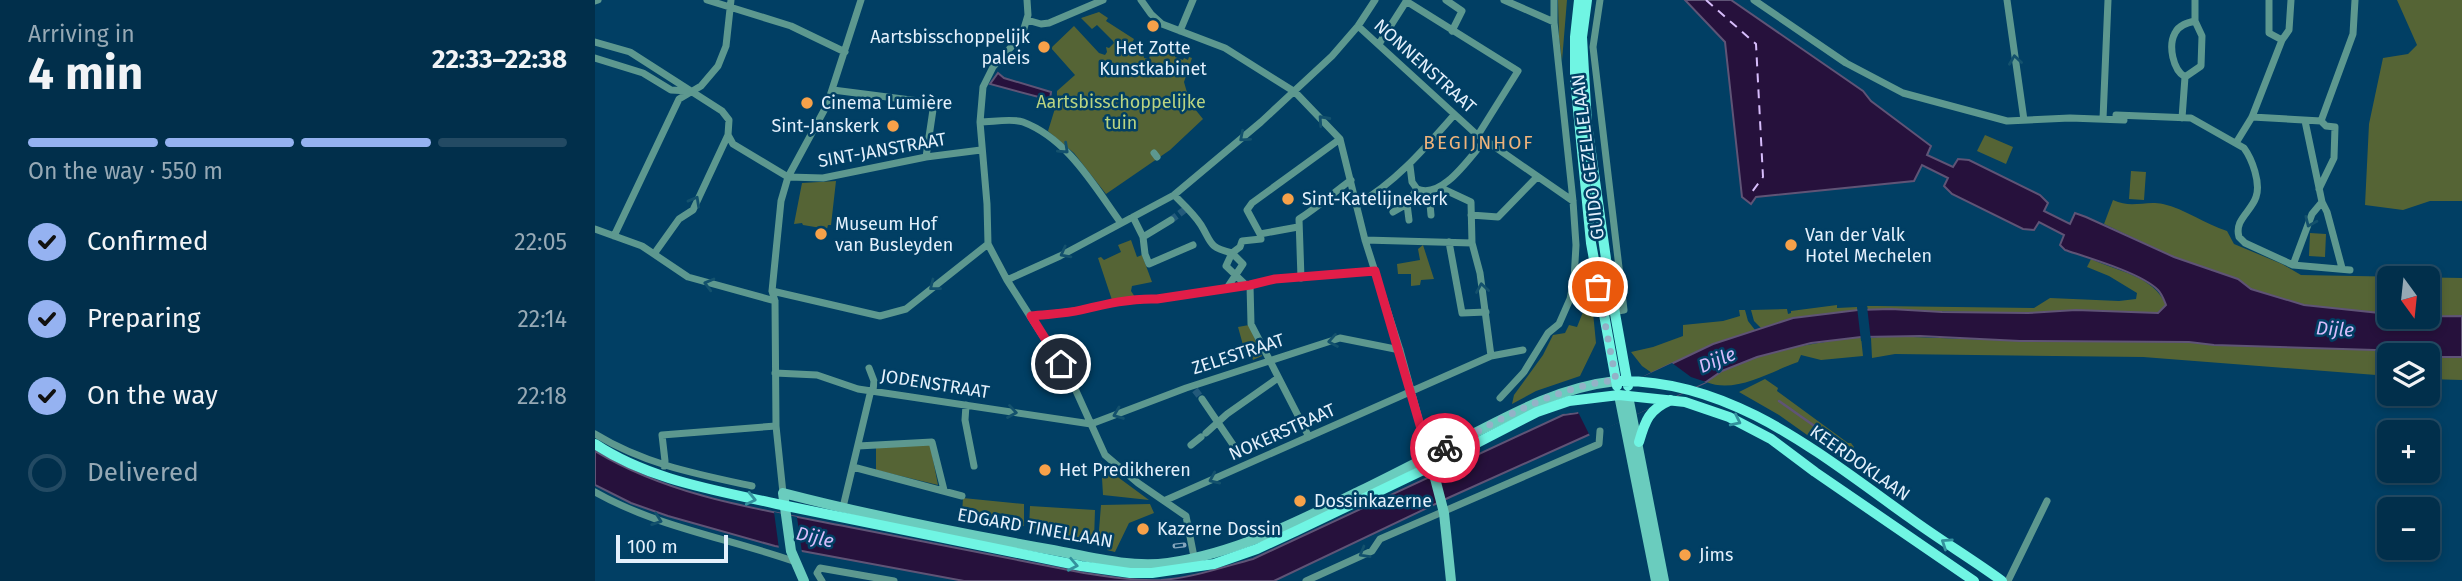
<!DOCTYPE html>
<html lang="en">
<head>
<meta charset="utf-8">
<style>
  :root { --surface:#012f4b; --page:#0b3752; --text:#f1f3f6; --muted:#96a9b5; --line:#234a63; --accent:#95b2f1 }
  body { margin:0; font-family:"Fira Sans",sans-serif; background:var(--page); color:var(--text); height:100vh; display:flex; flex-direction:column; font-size:26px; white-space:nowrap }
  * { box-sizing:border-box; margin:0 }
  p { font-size:23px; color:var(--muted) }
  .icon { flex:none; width:38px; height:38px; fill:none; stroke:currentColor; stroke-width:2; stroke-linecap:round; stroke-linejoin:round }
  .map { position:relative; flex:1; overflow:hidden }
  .side { display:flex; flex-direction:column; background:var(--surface); width:595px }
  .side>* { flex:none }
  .needle { width:46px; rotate:165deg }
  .tools { position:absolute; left:1782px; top:266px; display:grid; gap:14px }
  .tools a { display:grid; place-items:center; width:63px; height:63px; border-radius:10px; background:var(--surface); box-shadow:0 4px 10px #0003,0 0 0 2px var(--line); font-size:35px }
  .scale { position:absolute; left:21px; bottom:18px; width:112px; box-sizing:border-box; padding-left:7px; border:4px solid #e3f0fc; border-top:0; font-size:19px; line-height:24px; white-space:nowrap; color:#e3f0fc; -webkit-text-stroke:5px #013f64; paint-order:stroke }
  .pin { position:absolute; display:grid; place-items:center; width:60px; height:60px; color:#fff; margin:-30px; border:4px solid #fff; border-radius:50%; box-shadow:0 2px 7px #0007 }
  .courier { position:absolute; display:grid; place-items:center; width:70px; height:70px; margin:-35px; border:5px solid #e11d48; border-radius:50%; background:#fff; color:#222; box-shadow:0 2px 9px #0007 }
  .summary em { font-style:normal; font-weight:700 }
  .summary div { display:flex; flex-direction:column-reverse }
  .summary { display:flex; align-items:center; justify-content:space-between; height:119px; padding:0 28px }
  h1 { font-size:46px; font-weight:700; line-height:52px }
  .bar { display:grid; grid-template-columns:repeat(4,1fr); gap:10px 7px; align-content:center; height:84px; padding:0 28px }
  .bar i { height:9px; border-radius:5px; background:var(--line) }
  .bar .on { background:var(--accent) }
  .bar p { grid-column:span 4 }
  ol { padding:0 28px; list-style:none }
  li { display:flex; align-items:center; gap:21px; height:77px }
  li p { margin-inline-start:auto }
  li .icon { padding:7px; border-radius:50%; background:var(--accent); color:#111; stroke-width:4 }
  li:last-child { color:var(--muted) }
  li i { width:38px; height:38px; border:4px solid var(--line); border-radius:50% }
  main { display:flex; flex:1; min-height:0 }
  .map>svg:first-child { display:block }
  .green { fill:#556435 }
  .water { fill:#26113c; stroke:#5f5476; stroke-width:2 }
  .pier { fill:#013f64 }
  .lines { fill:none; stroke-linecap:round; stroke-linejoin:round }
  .stream { stroke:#5f5476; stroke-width:2.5 }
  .ferry { stroke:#d7bdfb; stroke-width:2; stroke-dasharray:9 7; stroke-linecap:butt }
  .street-tunnel { stroke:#235a7b; stroke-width:7; stroke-dasharray:7 3.5; stroke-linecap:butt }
  .street { stroke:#5d988f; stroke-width:7 }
  .secondary { stroke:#6accbe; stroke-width:10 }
  .primary { stroke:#70f5e3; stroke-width:10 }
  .rail-casing { stroke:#84a5bc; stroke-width:5 }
  .rail { stroke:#013f64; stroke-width:2.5; stroke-dasharray:8; stroke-linecap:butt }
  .oneway { stroke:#13516d }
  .oneway2 { stroke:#33919d }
  .done { stroke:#94b2c7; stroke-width:7; stroke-dasharray:0 12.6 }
  .route { stroke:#e11d48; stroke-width:9 }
  .poi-dot { fill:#f7a149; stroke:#013f64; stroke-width:2.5 }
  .labels { text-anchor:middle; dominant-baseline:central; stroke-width:5; stroke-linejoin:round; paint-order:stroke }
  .poi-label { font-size:18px; fill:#e3f0fc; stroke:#013f64; text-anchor:start }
  .street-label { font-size:18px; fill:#e3f0fc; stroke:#013f64 }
  .park-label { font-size:18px; fill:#b9d482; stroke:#013f64 }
  .neighbourhood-label { font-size:19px; letter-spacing:2px; fill:#eeb37b; stroke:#013f64 }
  .water-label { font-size:19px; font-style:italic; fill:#d7bdfb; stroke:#013f64 }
</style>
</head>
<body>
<main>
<section class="side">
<div class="summary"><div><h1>4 min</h1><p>Arriving in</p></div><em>22:33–22:38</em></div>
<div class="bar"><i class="on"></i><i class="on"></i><i class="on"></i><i></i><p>On the way · 550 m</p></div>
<ol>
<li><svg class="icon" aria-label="check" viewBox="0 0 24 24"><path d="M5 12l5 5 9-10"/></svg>Confirmed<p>22:05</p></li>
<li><svg class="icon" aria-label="check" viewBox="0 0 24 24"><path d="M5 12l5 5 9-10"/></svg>Preparing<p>22:14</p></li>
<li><svg class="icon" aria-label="check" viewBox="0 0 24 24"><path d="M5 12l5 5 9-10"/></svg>On the way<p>22:18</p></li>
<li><i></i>Delivered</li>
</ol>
</section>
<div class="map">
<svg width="1867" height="581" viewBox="0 0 1867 581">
  <rect width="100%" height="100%" fill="#013f64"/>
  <!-- green -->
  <path class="green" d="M963 0H972L967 61 964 37Z
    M1802 0H1867V201H1835L1808 210 1770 205 1774 124 1788 58 1813 54 1822 45Z
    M504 12 513 18 511 21 539 39 536 45 548 52 549 58 554 59 557 46H562L563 42 568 44 566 52 580 55V57L588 60 589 58 593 60 594 57 597 58 589 82 595 103 608 119 575 150 511 194 479 153 453 131 462 102V91L480 75 456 48 479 26 504 53 510 55 512 52 511 47 514 48 519 43 518 41 502 25 497 29 486 18Z
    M1390 135 1418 147 1411 164 1382 151Z
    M1536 171 1551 172 1549 200 1534 199Z
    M241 181 236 225H233L232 229 208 225 207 223 199 224 207 183Z
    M1518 200C1537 209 1550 200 1568 204 1590 209 1610 224 1632 231L1639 244 1687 264 1706 275 1867 278V316H1832V278H1794V314L1709 305 1666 292 1655 288 1644 280 1579 257 1509 224Z
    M1715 233 1731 234 1730 257 1714 256Z
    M536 240 542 257 547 255 557 282 537 286 536 291 540 297 517 300 503 258 506 257 509 260 526 252 523 245Z
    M828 245 839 279 826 280 825 285 816 286V274H803L802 264 825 260 823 249Z
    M1496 259C1522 271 1559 276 1571 305L1562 313 1481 310 1433 313 1273 310 1272 306H1283L1439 308 1455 298 1524 301 1541 299 1542 293 1514 276 1492 267Z
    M996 292 1001 343 985 376 941 391 917 404 919 395 948 355 958 335 970 333 974 325 982 327Z
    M1242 305V308L1262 307 1263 310 1199 318 1166 328 1159 321 1156 310 1192 309 1193 314 1196 313V311Z
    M1144 310H1150L1153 321 1160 330 1118 344 1057 373 1047 366 1036 352 1058 347 1088 336V325L1128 321 1145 316Z
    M654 325 667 356 658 360 653 347 648 345 643 327Z
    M1291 336 1425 341 1594 342 1619 345 1812 351 1827 355H1794V376L1548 357 1300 354 1277 358 1276 338Z
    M1266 337 1268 356 1226 360 1206 355 1203 362C1174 372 1141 394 1111 382 1138 353 1227 342 1266 337Z
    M1832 357H1867V380L1832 379Z
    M1170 379 1183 388 1182 391 1253 443H1256L1259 447 1253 464 1184 415 1144 392Z
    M335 444 343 485 281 470V448Z
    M506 461 520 475 554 500 508 495Z
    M368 498 429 504V526H419L418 515 401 513 399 522 367 514Z
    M555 504 559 513 534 523 520 552 512 550 514 547 503 543 506 505Z
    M435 506 500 510 499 540 434 528Z"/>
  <!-- water -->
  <path class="water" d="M1090 0H1136L1268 91 1276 101 1336 146 1332 155 1358 167 1363 159 1374 160 1445 195 1453 203 1449 211 1475 224 1480 213 1491 217 1579 257 1643 279 1656 289 1709 305 1794 314V317L1867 316V357H1832V355L1812 351 1619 345 1594 342 1425 341 1325 336 1266 337 1216 343 1162 357 1127 371 1111 382 853 498 679 581H369L180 546 73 516 36 503 0 485V451C76 497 168 510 254 527 332 542 410 558 489 573 514 577 540 581 566 580 597 578 628 567 658 559L968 415 982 413 1055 374 1118 344 1198 318 1263 310 1296 309 1347 312 1433 313 1481 310 1563 313 1571 305C1569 300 1567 294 1563 290 1546 273 1494 258 1470 250L1465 245 1469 235 1444 222 1439 230 1428 229 1357 194 1349 186 1353 178 1327 165 1319 181 1161 197 1156 204 1147 197 1130 42Z
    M403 73 409 78 456 92 455 100 395 84Z"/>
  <!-- pier -->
  <path class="pier" d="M1272 306 1276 341H1266L1262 307Z
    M1077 363 1096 377 1111 382 995 436 983 412 968 414Z
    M179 512 202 517 207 553 184 549Z"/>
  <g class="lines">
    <!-- stream -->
    <path class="stream" d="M1184 401 1252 449"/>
    <!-- ferry -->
    <path class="ferry" d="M1111 0 1161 44 1168 177 1154 196"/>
    <!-- street-tunnel -->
    <path class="street-tunnel" d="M576 220 592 208
      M600 390 607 399"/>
    <!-- street -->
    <path class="street" d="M112 0 196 26 250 52
      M432 0 433 15 427 35 398 67 388 87 385 122 392 204 393 244 412 280 477 382 510 455 543 483 591 516 600 562
      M546 0 556 14 567 24 630 48 700 92 745 139 770 240 805 350 834 456
      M851 0 867 11 857 31
      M909 0 959 22
      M1005 0 998 47 1029 310 1016 312
      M1159 0 1251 63 1308 93 1412 121 1475 118 1529 120
      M1412 0 1429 120
      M1674 0V33L1687 40
      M0 1 3 0
      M811 1 923 71 883 135
      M432 20 446 24 454 23 508 0
      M763 26 880 133 978 201
      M585 31 598 0
      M0 42 35 52 127 111 134 120 133 135 138 144 193 177 228 178 331 157 386 150
      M784 44 812 0
      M0 58 48 73 76 90 94 91
      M1590 77 1606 66 1607 36 1600 21V0
      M1590 77C1578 70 1573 46 1580 33 1584 25 1592 23 1600 21
      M238 90 339 103 331 157
      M1521 115 1596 118 1649 148C1657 159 1666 183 1661 197 1656 212 1639 220 1644 237L1650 243 1698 265 1755 270
      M1657 117 1726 121 1731 126 1740 127 1739 158 1724 189
      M1587 118 1590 77
      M1508 119 1513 0
      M1710 121 1727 202
      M1726 121 1758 34 1760 0
      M385 122C397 122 417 118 428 122 473 139 499 186 526 223
      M1641 143 1657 117 1687 40 1694 30 1696 0
      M559 153 562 157
      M815 166 817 182 822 189C847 200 874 158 890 140
      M846 188 876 202 877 243 885 273 896 356
      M834 193 836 215
      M579 195C588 204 599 214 606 225 617 243 613 247 637 253L645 247 647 241 666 239 665 234 703 227
      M763 204C802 181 829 149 859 115
      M798 212 812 204
      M876 215 903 217 942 177
      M538 217 548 237 550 254 554 264 598 245
      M814 220 812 204 822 189
      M0 229 47 246 93 277 180 301
      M665 234 652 210 657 203 745 139
      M19 236 84 99 106 86 123 66 131 46 136 0
      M548 237 576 220
      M770 240 877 243
      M854 242 867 313 891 312
      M59 254 84 219 98 210 133 135
      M1698 265 1717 214 1727 202 1732 212 1747 268
      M706 278 704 219C723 207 738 193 756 180
      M412 280 465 256 579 195 666 122 737 56 763 26 780 0
      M655 285 656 324 714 437
      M632 288 648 264 637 253 631 266 652 286
      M177 291 285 316 311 309 393 244
      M436 316C452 314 470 313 486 310 511 304 536 298 562 299L655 285 680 279 780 271
      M274 368 279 381 278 391
      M180 373 222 375 263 389 496 424 591 388 745 338 805 350
      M905 398 929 372 953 333 964 324 975 299 979 280 981 245 978 201 959 22V0
      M607 399 643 452
      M371 405 370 420 379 466
      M611 433 632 414 683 378
      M0 434C49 464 101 474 157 486
      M596 445 606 437
      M263 446 337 442 349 490
      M69 466 70 461 67 435 181 426
      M258 467 367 496
      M0 492C62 527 132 538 198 561
      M188 493 181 426 180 301 177 291 186 201 193 177 232 105 266 0
      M571 500 896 356 928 350
      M248 507 276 390
      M227 581 222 573 225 568 299 581
      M711 581 777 551 785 539 1004 444 1005 431
      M1413 581 1452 501"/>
    <!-- secondary -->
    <path class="secondary" d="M1024 395 1061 581
      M1033 396 1069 581
      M835 459 849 513 856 581
      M209 581 196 551 188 493C277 516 368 534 458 550 495 557 535 568 573 563 642 553 704 521 765 491 802 473 838 454 874 436 922 411 967 387 1021 381"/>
    <!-- primary -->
    <path class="primary" d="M984 0 980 37V79L996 243 1022 386
      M992 0 987 37 992 124 1014 280 1033 386
      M1021 381C1136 378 1226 455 1315 518 1345 540 1377 559 1407 581
      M1044 442C1050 421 1054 409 1076 400
      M0 444C54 480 120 490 182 504 283 525 384 546 486 566L535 573H557L619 564 662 549 701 531 847 461 942 412 974 401 1024 395 1090 402 1134 417 1176 439 1220 472 1379 581"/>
    <!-- rail casing -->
    <g class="rail-casing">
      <path id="rail" d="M580 546 589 545"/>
    </g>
    <!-- rail -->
    <use href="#rail" class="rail"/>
  </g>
  <!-- one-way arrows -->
  <defs><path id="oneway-chevron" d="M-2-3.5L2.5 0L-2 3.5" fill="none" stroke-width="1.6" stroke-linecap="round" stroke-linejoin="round" transform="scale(1.75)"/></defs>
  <g class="oneway">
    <use href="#oneway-chevron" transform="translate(1420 60) rotate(-98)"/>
    <use href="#oneway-chevron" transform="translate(728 120) rotate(-132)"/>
    <use href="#oneway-chevron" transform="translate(649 137) rotate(139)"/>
    <use href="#oneway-chevron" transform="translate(469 149) rotate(43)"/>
    <use href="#oneway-chevron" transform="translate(100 201) rotate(-61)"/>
    <use href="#oneway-chevron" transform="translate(1715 222) rotate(114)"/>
    <use href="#oneway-chevron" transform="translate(470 253) rotate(152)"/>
    <use href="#oneway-chevron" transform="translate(114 284) rotate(-165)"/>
    <use href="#oneway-chevron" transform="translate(339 286) rotate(142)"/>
    <use href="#oneway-chevron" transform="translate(887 288) rotate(-99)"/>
    <use href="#oneway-chevron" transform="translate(738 341) rotate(170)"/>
    <use href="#oneway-chevron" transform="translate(417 412) rotate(9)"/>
    <use href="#oneway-chevron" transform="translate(523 414) rotate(159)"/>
    <use href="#oneway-chevron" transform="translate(619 479) rotate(156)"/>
    <use href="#oneway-chevron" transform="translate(62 520) rotate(19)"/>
    <use href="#oneway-chevron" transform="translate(769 553) rotate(150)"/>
  </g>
  <g class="oneway2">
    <use href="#oneway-chevron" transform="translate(1141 421) rotate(26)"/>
    <use href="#oneway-chevron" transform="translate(156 499) rotate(13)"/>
    <use href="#oneway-chevron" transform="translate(1351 543) rotate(-146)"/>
    <use href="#oneway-chevron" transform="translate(478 565) rotate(11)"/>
  </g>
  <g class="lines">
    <!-- done -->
    <path class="done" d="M850 448C906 420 958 387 1021 380L1003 287"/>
    <!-- route -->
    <path class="route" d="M466 364 436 316C452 314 470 314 486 310 511 304 536 298 562 299L655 285 680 279 780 271 834 456 850 448"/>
  </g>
  <!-- markers -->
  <g class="poi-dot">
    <circle cx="558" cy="26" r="7"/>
    <circle cx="449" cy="47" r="7"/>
    <circle cx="212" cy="103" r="7"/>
    <circle cx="298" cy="126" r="7"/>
    <circle cx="693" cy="199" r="7"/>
    <circle cx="226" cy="234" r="7"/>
    <circle cx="1196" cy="245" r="7"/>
    <circle cx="450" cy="470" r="7"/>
    <circle cx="705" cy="501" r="7"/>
    <circle cx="548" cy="529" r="7"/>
    <circle cx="1090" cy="555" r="7"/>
  </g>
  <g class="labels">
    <!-- poi labels -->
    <g class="poi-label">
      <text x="435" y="37" text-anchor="end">Aartsbisschoppelijk<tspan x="435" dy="21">paleis</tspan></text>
      <text x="558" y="48" text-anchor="middle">Het Zotte<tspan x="558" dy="21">Kunstkabinet</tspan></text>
      <text x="226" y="103">Cinema Lumière</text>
      <text x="284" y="126" text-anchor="end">Sint-Janskerk</text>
      <text x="707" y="199">Sint-Katelijnekerk</text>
      <text x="240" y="224">Museum Hof<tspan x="240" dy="21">van Busleyden</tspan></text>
      <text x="1210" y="235">Van der Valk<tspan x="1210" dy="21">Hotel Mechelen</tspan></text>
      <text x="464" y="470">Het Predikheren</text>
      <text x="719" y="501">Dossinkazerne</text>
      <text x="562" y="529">Kazerne Dossin</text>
      <text x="1104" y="555">Jims</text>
    </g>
    <!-- street labels -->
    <g class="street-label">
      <text transform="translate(830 66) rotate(42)">NONNENSTRAAT</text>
      <text transform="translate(287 150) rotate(-10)">SINT-JANSTRAAT</text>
      <text transform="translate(993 157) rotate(-97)">GUIDO GEZELLELAAN</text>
      <text transform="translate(643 354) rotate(-18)">ZELESTRAAT</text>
      <text transform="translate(340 384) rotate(9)">JODENSTRAAT</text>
      <text transform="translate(687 432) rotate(-24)">NOKERSTRAAT</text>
      <text transform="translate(1265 463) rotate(35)">KEERDOKLAAN</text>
      <text transform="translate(440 528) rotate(10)">EDGARD TINELLAAN</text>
    </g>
    <!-- park labels -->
    <g class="park-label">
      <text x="526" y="102">Aartsbisschoppelijke<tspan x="526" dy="21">tuin</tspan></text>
    </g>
    <!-- neighbourhood labels -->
    <g class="neighbourhood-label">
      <text x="884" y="142">BEGIJNHOF</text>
    </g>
    <!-- water labels -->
    <g class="water-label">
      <text transform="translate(1740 329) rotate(4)">Dijle</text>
      <text transform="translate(1122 360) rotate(-22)">Dijle</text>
      <text transform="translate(220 537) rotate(13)">Dijle</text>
    </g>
  </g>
</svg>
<div class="tools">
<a><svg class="needle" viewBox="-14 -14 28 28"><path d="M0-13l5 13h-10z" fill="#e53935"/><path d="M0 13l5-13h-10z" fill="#96a9b5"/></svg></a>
<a><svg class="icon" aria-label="layers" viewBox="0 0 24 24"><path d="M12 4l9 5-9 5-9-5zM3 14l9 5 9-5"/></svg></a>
<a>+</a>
<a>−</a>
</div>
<div class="scale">100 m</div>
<div class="pin" style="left:1003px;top:287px;background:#ea580c"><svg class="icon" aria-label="bag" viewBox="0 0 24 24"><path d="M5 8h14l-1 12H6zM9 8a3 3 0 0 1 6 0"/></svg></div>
<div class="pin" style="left:466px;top:364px;background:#1f2937"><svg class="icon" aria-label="home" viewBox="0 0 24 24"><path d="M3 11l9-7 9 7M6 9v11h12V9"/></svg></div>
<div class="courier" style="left:850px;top:448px"><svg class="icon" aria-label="bike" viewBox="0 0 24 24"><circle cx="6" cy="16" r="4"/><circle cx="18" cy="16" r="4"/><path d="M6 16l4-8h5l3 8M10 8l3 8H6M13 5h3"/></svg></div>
</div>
</main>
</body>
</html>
